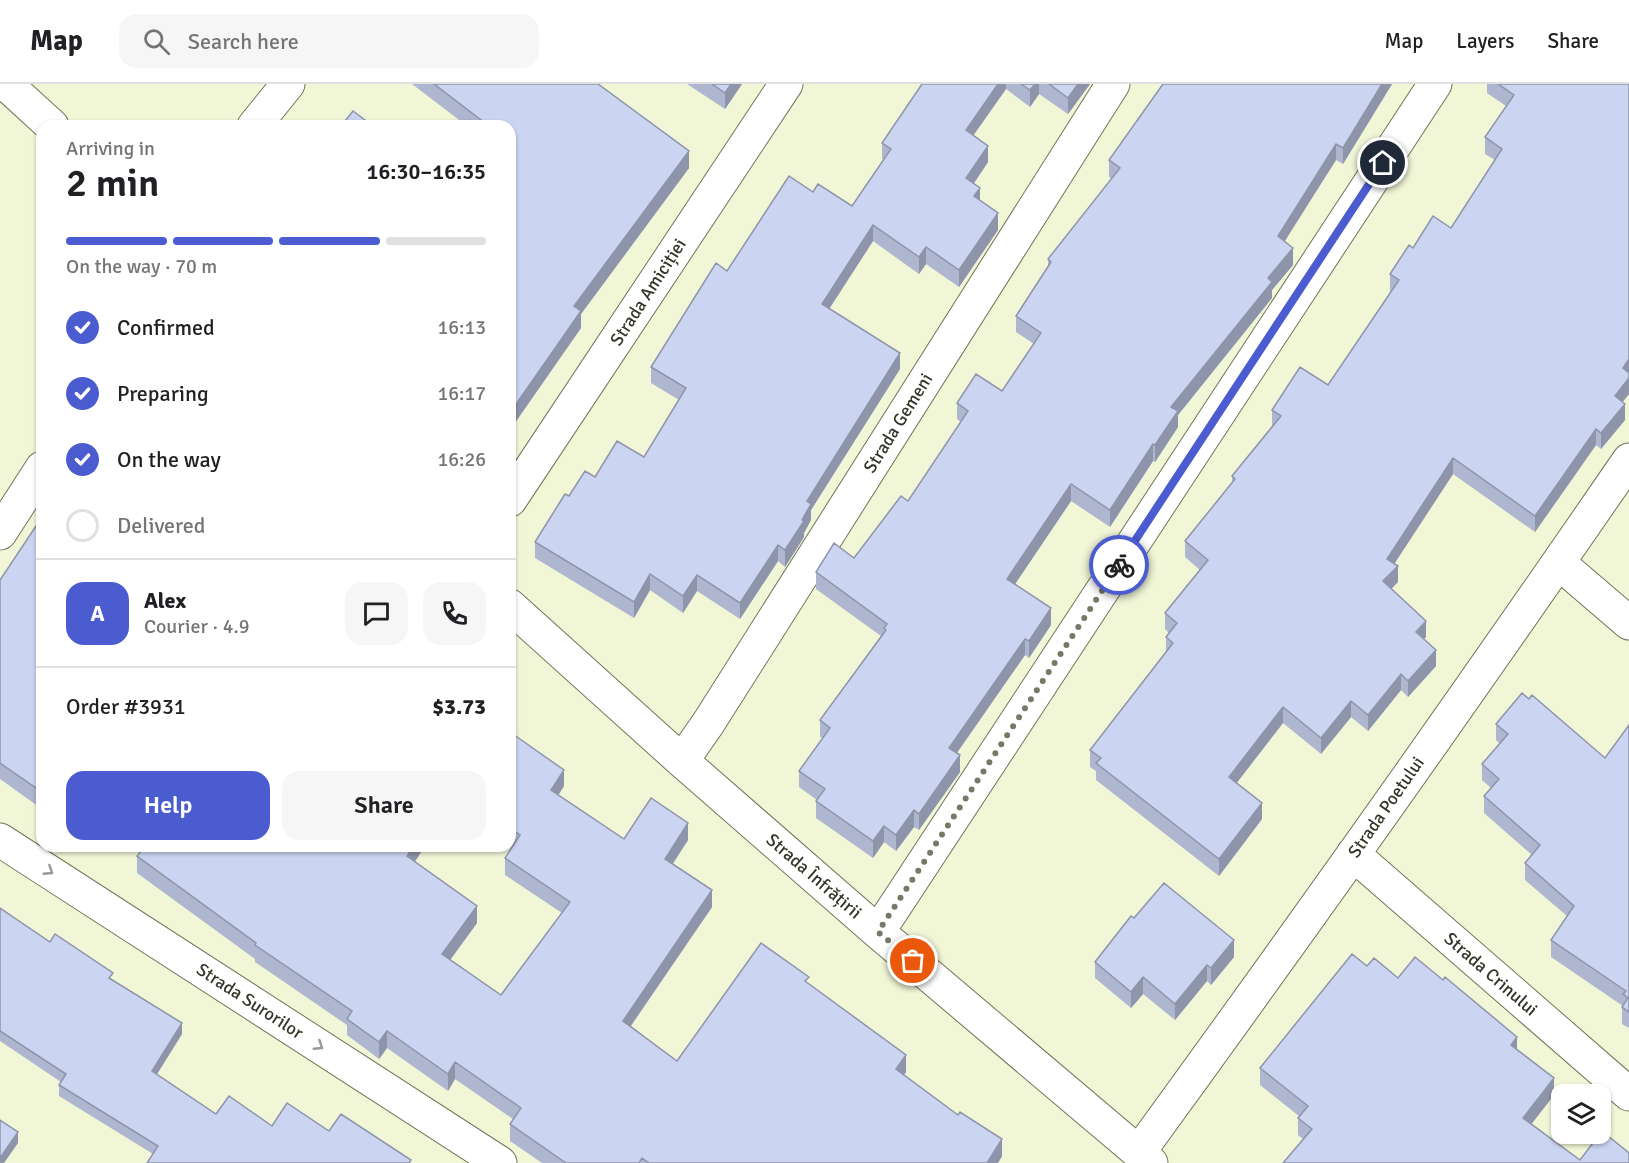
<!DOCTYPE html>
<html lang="en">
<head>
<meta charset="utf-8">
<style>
  :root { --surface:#fff; --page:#f6f6f6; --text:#202124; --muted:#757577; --line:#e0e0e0; --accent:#4b5cd1 }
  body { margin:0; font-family:Signika,sans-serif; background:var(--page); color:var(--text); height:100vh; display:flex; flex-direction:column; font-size:22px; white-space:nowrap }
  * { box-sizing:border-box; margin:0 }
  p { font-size:20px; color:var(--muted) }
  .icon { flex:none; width:33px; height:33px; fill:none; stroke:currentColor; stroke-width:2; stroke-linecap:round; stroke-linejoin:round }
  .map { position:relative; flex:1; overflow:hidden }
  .side { position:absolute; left:36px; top:36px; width:480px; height:732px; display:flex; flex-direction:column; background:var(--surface); border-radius:18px; box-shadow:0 2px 4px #0004 }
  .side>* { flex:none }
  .fabs { position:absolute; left:1551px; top:1000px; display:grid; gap:12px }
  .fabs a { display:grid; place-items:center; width:60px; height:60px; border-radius:12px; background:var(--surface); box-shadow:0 2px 4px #0004; font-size:30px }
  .pin { position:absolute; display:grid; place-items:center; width:51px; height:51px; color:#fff; margin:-26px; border:3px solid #fff; border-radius:50%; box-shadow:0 2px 6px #0007 }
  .courier { position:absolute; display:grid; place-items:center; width:60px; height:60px; margin:-30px; border:4px solid #4b5cd1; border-radius:50%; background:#fff; color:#222; box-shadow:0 2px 8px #0007 }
  .head em { font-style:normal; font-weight:600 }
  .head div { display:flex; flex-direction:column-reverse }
  .head { display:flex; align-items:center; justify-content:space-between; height:102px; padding:0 30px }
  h1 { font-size:39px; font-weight:600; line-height:45px }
  .bar { display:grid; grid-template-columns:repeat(4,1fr); gap:9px 6px; align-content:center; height:72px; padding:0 30px }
  .bar i { height:8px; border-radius:4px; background:var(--line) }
  .bar .active { background:var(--accent) }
  .bar p { grid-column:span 4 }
  .line { display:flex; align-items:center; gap:15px; padding:0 30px; border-top:2px solid var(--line) }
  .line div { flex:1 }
  .round { display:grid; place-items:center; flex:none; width:63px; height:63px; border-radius:18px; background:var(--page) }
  ol { padding:0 30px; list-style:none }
  li { display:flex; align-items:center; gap:18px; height:66px }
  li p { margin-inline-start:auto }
  li .icon { padding:6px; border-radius:50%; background:var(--accent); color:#fff; stroke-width:4 }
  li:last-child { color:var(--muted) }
  li i { width:33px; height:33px; border:3px solid var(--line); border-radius:50% }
  .action { display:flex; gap:12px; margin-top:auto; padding:12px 30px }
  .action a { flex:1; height:69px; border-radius:18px; background:var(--accent); color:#fff; font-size:24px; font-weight:600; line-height:69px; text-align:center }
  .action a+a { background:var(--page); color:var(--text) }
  header { display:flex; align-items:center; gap:36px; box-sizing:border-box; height:84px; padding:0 30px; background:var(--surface); border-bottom:2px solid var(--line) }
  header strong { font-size:28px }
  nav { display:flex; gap:33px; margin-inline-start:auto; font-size:21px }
  .search { width:420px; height:54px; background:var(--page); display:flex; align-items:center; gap:15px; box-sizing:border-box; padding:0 21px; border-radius:18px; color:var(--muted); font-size:22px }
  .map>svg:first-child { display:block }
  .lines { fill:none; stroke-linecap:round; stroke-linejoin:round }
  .minor-casing { stroke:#717559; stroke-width:35 }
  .minor { stroke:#fff; stroke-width:33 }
  .wall { fill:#afb6cf }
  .shaded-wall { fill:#8e94a9 }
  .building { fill:#cbd4f1; stroke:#8e94a9; stroke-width:1.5 }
  .oneway { stroke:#999a94 }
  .done { stroke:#767966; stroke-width:6; stroke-dasharray:0 10.8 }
  .route { stroke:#4b5cd1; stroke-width:8 }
  .labels { text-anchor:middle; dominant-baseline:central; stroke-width:4.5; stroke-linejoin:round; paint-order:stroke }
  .street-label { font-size:18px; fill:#333529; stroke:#fff }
</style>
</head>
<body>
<header>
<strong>Map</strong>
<div class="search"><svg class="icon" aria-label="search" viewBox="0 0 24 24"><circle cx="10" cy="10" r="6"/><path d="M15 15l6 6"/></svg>Search here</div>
<nav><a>Map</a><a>Layers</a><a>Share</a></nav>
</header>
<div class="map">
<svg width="1629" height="1079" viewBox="0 0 1629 1079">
  <rect width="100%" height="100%" fill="#f1f6d7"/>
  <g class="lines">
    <!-- minor casing -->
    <g class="minor-casing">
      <path id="minor" d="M6 0 52 42
        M254 42 288 0
        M510 416 786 0
        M0 449 42 384
        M1559 479 1629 539
        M510 522 682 677 878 848 1151 1079
        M682 677 709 638 1113 0
        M0 756 500 1079
        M1353 770 1629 1010
        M878 848 1435 0
        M1139 1068C1305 840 1469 609 1629 376"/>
    </g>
    <!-- minor -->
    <use href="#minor" class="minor"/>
  </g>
  <!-- wall -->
  <path class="wall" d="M412 0H598L689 84 581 230V244L512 343 510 341V42H467Z
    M687 0H742L725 25Z
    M922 0H1090L1068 30 1039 10 1030 23 1006 5 973 51 988 78 974 99 980 116 998 146 959 203 926 180 919 190 873 157 829 225 900 285 811 426V436L804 449V453L785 483 778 477 740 535 697 507 683 529 650 506 634 534 535 474V458L569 412 595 393 644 373 679 316 651 299V283L727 187 813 108 852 122 884 76 882 75V59Z
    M1392 0 1343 80 1336 76 1284 157 1293 181 1272 206V214L1178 331V343L1155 378 1153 377 1110 443 1071 417 1015 500 1051 541 1029 574 1025 571 957 669 960 688 919 746 914 743 896 767 884 758 873 774 816 734V717L817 716 799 703V687L823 654 820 653V636L881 552 816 505V488L854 474 908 417 961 338 957 335V319L1002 307 1034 260 1016 248V232L1048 183V175L1112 95 1109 93V76Z
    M1487 0H1629V310L1622 318 1625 336 1601 365 1596 361 1535 448 1453 390 1394 480 1398 498 1391 505 1426 553 1424 555 1436 582 1408 613 1401 606 1368 647 1351 633 1321 670 1283 639 1236 699 1262 735 1219 792 1096 696V687L1090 683V666L1166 569V553L1169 549 1165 545V529L1200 486 1185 473V457L1232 399V392L1272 342V326L1328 301 1391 207H1390V190L1413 164 1451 144 1495 76 1485 70V53L1506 22 1487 9Z
    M42 433V725L0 695V496Z
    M1496 640 1605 674 1629 641V944L1622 940V923L1623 922 1551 873V856L1567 832 1525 796V779L1532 771 1484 729V712L1491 704 1482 696V680L1500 660 1496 656Z
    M510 648 564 702 558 711 624 755 688 756 673 780 712 823 631 942 677 977 809 900 906 988 904 991 1002 1072 998 1079H542L510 1057V1040L513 1035 455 995 448 1007 387 964 379 975 347 951V941L255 878V875L137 789V772L145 762H425L415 778 477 839 450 876 501 911 562 829 505 791V774L513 762 510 761Z
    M0 824 50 858 113 896 182 950 157 990 216 1030 272 1042 329 1047 411 1079 153 1070 59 1012V1001L61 998 0 957Z
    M1134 834 1234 873 1211 901 1207 897 1175 936 1143 910 1131 924 1095 894V878Z
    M1352 870 1367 882 1374 874 1398 894 1415 873 1443 896 1445 893 1517 953V966L1554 994V1011L1531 1040 1580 1076 1602 1047 1629 1069V1079H1283L1303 1055 1298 1051V1034L1299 1032 1260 1001V984Z"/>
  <!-- shaded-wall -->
  <path class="shaded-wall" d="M731 0H742L725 25V9Z
    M998 0H1006V5L966 62V46Z
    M1035 0H1039V10L1030 23V6Z
    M1078 0H1090L1068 30V14Z
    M1382 0H1392L1343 80V64Z
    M1336 60V76L1278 168V152Z
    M988 62V78L966 111V94Z
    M689 67V84L581 230V244L512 343V326L574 222Z
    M980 104V120L974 112Z
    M998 129V146L959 203V186Z
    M873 141V157L822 236V220Z
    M926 163V180L919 190V173Z
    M1293 164V181L1272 206V214L1178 331V343L1155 378V361L1171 323 1268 194Z
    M900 269V285L811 426V436L804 449V453L785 483V466L802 436 807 417Z
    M1629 275V292L1623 284Z
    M1629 294V310L1615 328V312Z
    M1625 320V336L1601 365V349Z
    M1596 345V361L1535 448V432Z
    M1153 360V377L1110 443V426Z
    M1453 374V390L1387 491V475Z
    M1071 400V417L1007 512V495Z
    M778 461V477L740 535V519Z
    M1398 482V498L1383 513V497Z
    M650 490V506L634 534V518Z
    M697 491V507L683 529V512Z
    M1051 524V541L1029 574V557Z
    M1426 537V553L1416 564V548Z
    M1025 555V571L949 680V664Z
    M1436 566V582L1408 613V597Z
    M1401 590V606L1368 647V631Z
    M1351 617V633L1321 670V654Z
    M1283 623V639L1229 709V693Z
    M960 671V688L919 746V730Z
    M564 686V702L551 723V706Z
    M1262 719V735L1219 792V775Z
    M914 726V743L896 767V751Z
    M688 739V756L665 791V775Z
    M884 742V758L873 774V757Z
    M414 762H425L407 789V772Z
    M712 806V823L623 953V937Z
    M477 822V839L442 887V870Z
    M1234 856V873L1211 901V884Z
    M1207 881V897L1175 936V920Z
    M1143 893V910L1131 924V908Z
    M182 939V950L152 998V987Z
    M387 947V964L379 975V958Z
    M1517 953V970L1511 961Z
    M906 971V988L896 1002V985Z
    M455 978V995L448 1007V990Z
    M1554 994V1011L1523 1051V1034Z
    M18 1048V1059L4 1079H0V1074Z
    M1002 1055V1072L998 1079H987Z"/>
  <!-- building -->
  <path class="building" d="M434 0H598L689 67 574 222 581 227 512 326 510 325V42H489Z
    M712 0H731L725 9Z
    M922 0H998L966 46 988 62 966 94 980 104 974 112 998 129 959 186 926 163 919 173 873 141 822 220 900 269 807 417 811 420 802 436 804 437 785 466 778 461 740 519 697 491 683 512 650 490 634 518 535 458 565 410 569 412 585 387 595 393 617 357 644 373 686 304 651 283 716 179 727 187 789 92 813 108 818 100 852 122 891 65 882 59Z
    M1021 0H1035L1030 6Z
    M1049 0H1078L1068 14Z
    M1163 0H1382L1343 64 1336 60 1278 152 1293 164 1268 194 1272 198 1171 323 1178 327 1155 361 1153 360 1110 426 1071 400 1007 495 1051 524 1029 557 1025 555 949 664 960 671 919 730 914 726 896 751 884 742 873 757 816 717 825 705 799 687 830 644 820 636 886 546 884 544 887 540 816 488 834 459 854 474 901 412 908 417 968 327 957 319 976 290 1002 307 1041 249 1016 232 1051 178 1048 175 1120 84 1109 76Z
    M1498 0H1629V275L1623 284 1629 289V294L1615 312 1625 320 1601 349 1596 345 1535 432 1453 374 1387 475 1398 482 1383 497 1426 537 1416 548 1436 566 1408 597 1401 590 1368 631 1351 617 1321 654 1283 623 1229 693 1262 719 1219 775 1096 679 1101 674 1090 666 1173 559 1166 553 1177 539 1165 529 1208 476 1185 457 1235 395 1232 392 1281 332 1272 326 1300 283 1328 301 1399 196 1390 190 1409 161 1413 164 1433 132 1451 144 1502 65 1485 53 1514 11Z
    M353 27 373 42H341Z
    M42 433V708L0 679V496Z
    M1522 609 1529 615 1532 611 1605 674 1629 641V928L1622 923 1628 914 1623 910 1626 907 1551 856 1574 822 1525 779 1540 761 1484 712 1499 695 1482 680 1508 650 1496 640Z
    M510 648 564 686 551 706 624 755 651 714 688 739 665 775 712 806 623 937 677 977 761 859 809 893 805 897 906 971 896 985 958 1031 960 1028 1002 1055 987 1079H649L642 1074 639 1079H566L510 1040 521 1024 455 978 448 990 387 947 379 958 347 935 352 927 255 861 256 859 137 772 145 762H414L407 772 477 822 442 870 501 911 570 818 505 774 520 751 510 744Z
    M1164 799 1234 856 1211 884 1207 881 1175 920 1143 893 1131 908 1095 878 1131 832 1134 834Z
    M0 824 50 858 55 850 113 889 109 894 182 939 152 987 216 1030 229 1012 272 1042 287 1019 329 1047 341 1030 411 1076 409 1079H147L158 1062 59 1001 66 990 0 947Z
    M1352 870 1367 882 1374 874 1398 894 1415 873 1443 896 1445 893 1517 953 1511 961 1554 994 1523 1034 1580 1076 1602 1047 1629 1069V1079H1283L1312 1045 1298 1034 1308 1022 1260 984Z
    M0 1036 18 1048 0 1074Z"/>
  <!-- one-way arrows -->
  <defs><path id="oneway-chevron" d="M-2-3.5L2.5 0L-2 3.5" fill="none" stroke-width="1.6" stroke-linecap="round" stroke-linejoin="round" transform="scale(1.5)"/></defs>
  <g class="oneway">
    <use href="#oneway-chevron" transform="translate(49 787) rotate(33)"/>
    <use href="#oneway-chevron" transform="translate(319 962) rotate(33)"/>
  </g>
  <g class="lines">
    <!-- done -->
    <path class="done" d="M913 877 878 848 1119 481"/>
    <!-- route -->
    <path class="route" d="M1119 481 1383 79"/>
  </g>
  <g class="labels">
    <!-- street labels -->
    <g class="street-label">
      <text transform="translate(648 208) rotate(-57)">Strada Amiciției</text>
      <text transform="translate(898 339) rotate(-58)">Strada Gemeni</text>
      <text transform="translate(1386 723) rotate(-55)">Strada Poetului</text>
      <text transform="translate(814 792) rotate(41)">Strada Înfrățirii</text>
      <text transform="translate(1491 890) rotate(41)">Strada Crinului</text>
      <text transform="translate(250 917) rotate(33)">Strada Surorilor</text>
    </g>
  </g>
</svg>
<div class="fabs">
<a><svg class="icon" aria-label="layers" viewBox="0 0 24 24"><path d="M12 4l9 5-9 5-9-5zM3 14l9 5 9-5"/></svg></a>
</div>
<div class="pin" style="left:913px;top:877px;background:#ea580c"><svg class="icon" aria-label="bag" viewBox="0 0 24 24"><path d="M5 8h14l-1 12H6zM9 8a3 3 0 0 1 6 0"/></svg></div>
<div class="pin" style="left:1383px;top:79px;background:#1f2937"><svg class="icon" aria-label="home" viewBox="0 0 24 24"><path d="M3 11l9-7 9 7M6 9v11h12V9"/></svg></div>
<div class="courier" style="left:1119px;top:481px"><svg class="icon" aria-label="bike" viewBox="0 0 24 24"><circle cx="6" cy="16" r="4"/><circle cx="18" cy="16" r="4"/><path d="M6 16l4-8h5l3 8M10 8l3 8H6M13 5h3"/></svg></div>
<section class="side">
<div class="head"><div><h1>2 min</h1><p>Arriving in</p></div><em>16:30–16:35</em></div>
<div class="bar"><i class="active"></i><i class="active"></i><i class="active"></i><i></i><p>On the way · 70 m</p></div>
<ol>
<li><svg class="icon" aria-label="check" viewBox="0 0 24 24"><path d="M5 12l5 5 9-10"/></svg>Confirmed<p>16:13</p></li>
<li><svg class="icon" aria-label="check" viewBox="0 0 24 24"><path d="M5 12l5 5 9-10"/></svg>Preparing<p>16:17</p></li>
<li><svg class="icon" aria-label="check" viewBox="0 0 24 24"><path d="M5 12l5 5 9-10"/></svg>On the way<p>16:26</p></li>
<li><i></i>Delivered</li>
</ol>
<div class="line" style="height:108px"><b class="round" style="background:var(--accent);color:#fff">A</b><div><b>Alex</b><p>Courier · 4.9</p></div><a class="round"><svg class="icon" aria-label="chat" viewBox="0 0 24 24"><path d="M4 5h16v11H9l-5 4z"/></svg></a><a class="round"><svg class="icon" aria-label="phone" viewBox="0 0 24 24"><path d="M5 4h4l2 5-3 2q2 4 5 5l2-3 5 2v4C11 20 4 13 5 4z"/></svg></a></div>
<div class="line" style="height:78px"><div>Order #3931</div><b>$3.73</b></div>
<div class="action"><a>Help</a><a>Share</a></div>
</section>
</div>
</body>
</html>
